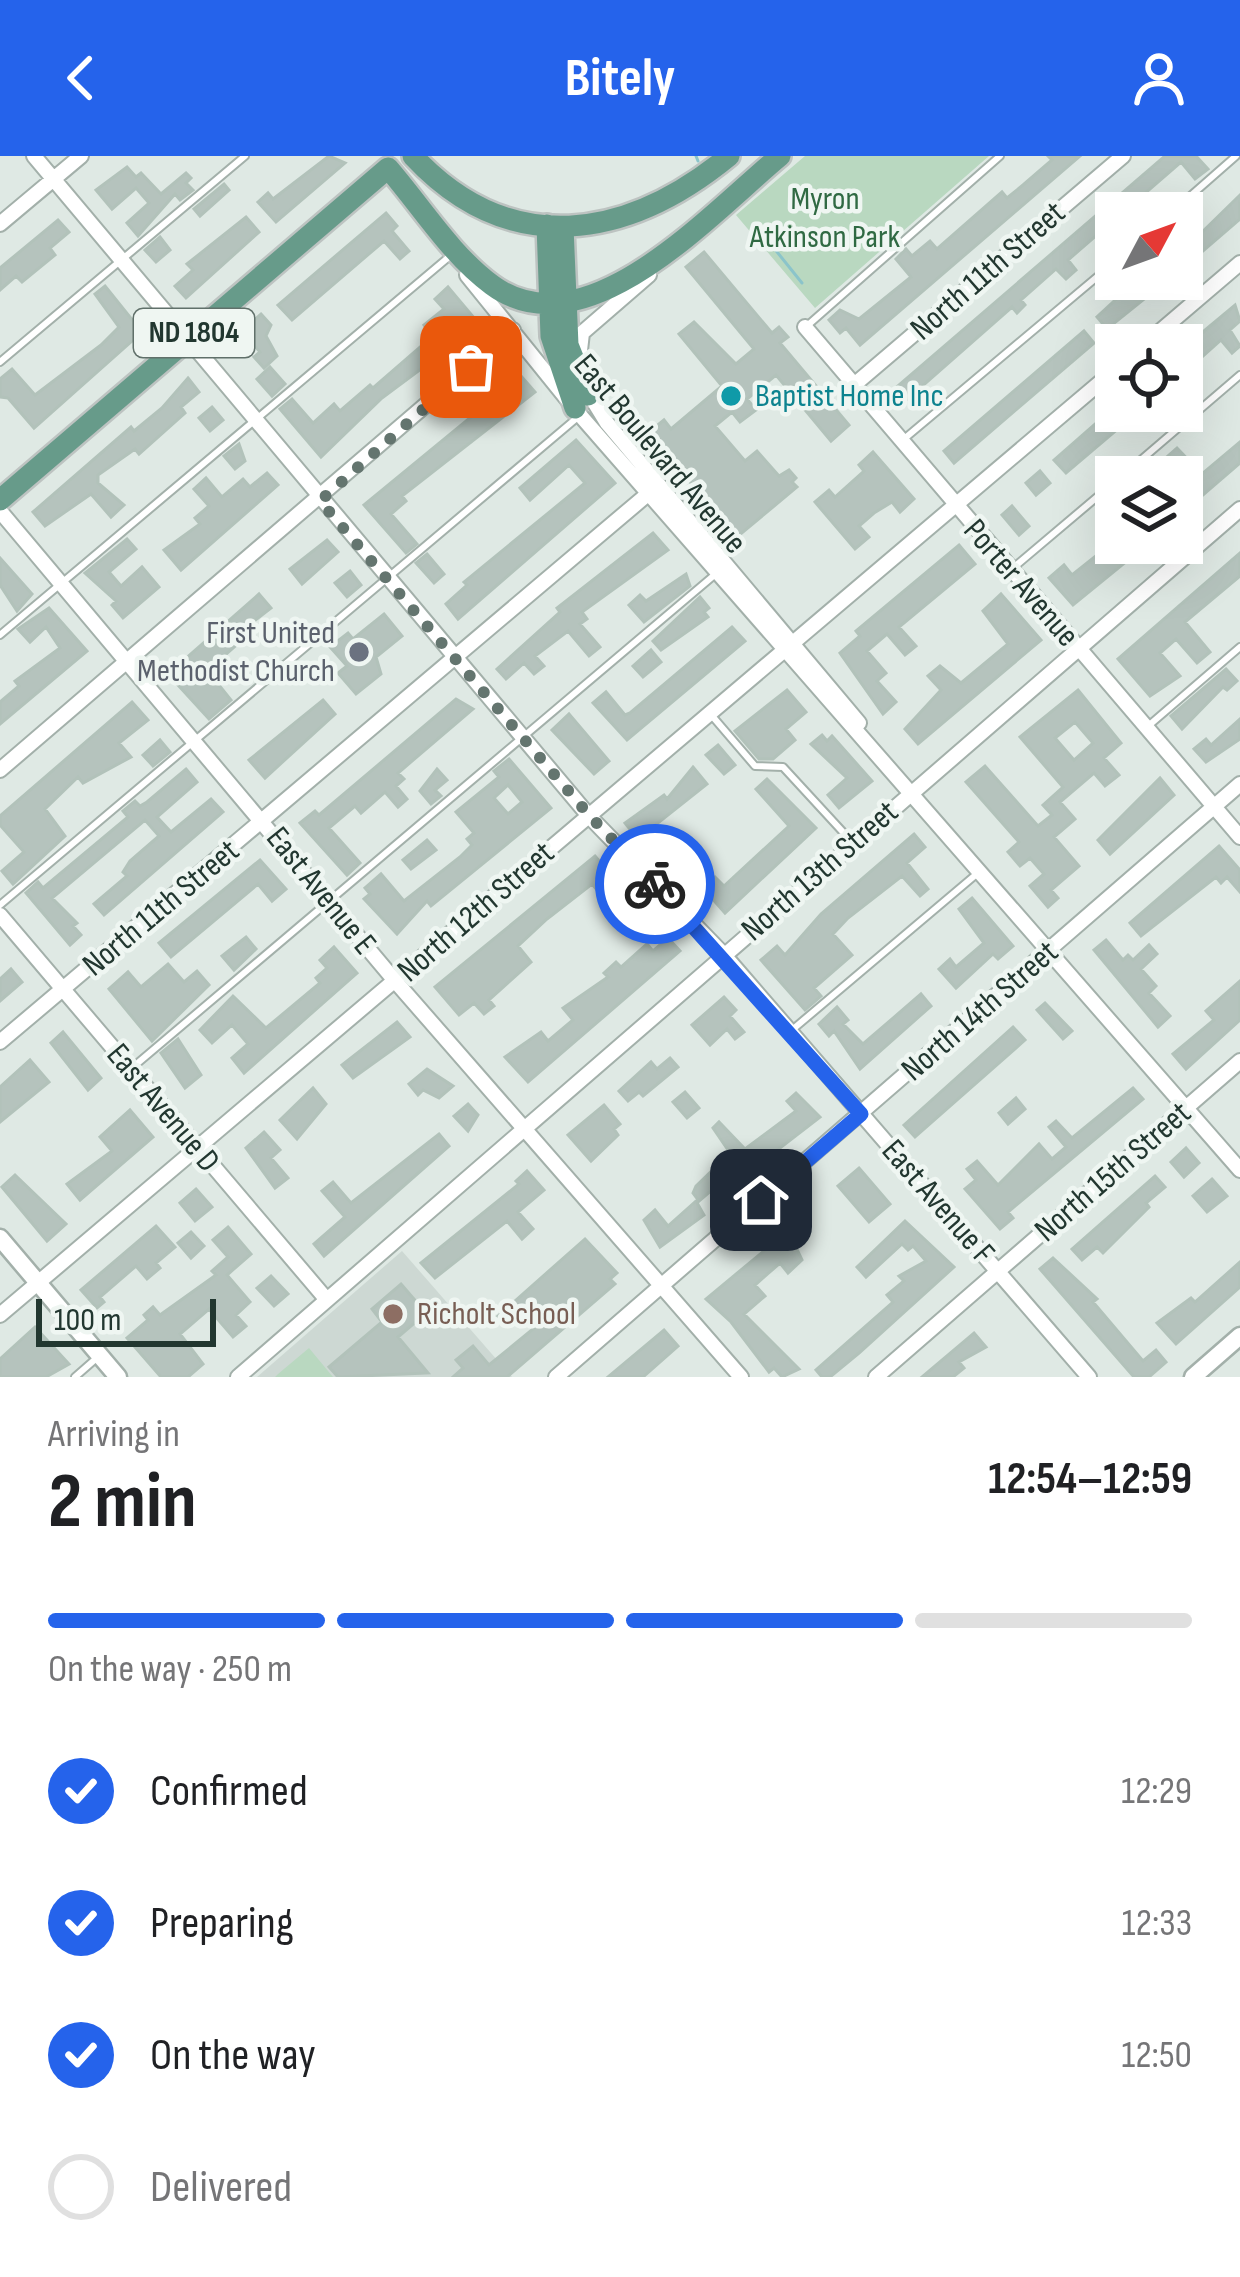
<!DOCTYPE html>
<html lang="en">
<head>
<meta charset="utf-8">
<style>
  :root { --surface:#fff; --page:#f2f2f2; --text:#202124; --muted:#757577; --line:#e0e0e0; --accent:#2563eb }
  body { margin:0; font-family:"Sofia Sans Condensed",sans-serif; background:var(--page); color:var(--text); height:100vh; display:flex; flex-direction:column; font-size:45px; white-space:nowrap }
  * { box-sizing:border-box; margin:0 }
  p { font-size:39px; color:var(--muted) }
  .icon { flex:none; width:66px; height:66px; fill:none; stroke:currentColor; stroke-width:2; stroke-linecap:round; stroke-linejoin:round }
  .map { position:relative; height:1221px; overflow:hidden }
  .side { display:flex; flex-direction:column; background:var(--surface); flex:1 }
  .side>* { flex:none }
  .needle { width:78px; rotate:49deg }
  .fabs { position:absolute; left:1095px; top:36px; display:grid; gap:24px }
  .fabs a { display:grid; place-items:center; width:108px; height:108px; border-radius:0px; background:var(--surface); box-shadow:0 12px 48px #0002; font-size:60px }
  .scale { position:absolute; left:36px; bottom:30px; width:180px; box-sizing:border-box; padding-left:12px; border:6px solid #223730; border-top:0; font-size:33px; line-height:42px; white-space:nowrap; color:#223730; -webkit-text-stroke:9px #eff6f2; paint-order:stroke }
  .pin { position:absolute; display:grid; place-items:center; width:102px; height:102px; color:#fff; margin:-51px; border-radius:24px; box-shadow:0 6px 18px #0006 }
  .courier { position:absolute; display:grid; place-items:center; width:120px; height:120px; margin:-60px; border:9px solid #2563eb; border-radius:50%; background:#fff; color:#222; box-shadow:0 3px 15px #0007 }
  .summary em { font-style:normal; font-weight:700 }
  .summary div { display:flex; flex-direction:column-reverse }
  .summary { display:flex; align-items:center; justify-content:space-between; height:204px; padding:0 48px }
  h1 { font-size:78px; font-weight:700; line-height:90px }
  .bar { display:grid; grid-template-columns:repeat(4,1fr); gap:18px 12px; align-content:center; height:144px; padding:0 48px }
  .bar i { height:15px; border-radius:9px; background:var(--line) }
  .bar .on { background:var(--accent) }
  .bar p { grid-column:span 4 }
  ol { padding:0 48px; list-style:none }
  li { display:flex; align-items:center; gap:36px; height:132px }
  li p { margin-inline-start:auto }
  li .icon { padding:12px; border-radius:50%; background:var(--accent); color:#fff; stroke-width:4 }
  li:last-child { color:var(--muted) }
  li i { width:66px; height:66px; border:6px solid var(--line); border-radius:50% }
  header { display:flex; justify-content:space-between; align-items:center; height:156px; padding:0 48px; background:var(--accent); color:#fff; font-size:54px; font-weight:700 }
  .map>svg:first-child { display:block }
  .built { fill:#cdd8d3 }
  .green { fill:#b9d8c0 }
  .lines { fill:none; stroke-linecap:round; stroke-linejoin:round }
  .stream { stroke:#8bc4ca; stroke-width:3 }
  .building { fill:#b5c3bd; stroke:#b2c2ba; stroke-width:3; fill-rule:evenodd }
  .service-casing { stroke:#a3b0aa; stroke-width:10 }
  .minor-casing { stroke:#a3b0aa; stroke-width:18 }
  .tertiary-casing { stroke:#a3b0aa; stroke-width:21 }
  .primary-casing { stroke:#bdc3c1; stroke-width:26 }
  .service { stroke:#fff; stroke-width:6 }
  .minor { stroke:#fff; stroke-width:14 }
  .tertiary { stroke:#fff; stroke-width:16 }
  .primary { stroke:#679b8a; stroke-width:21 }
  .done { stroke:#64756f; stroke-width:12; stroke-dasharray:0 21.6 }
  .route { stroke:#2563eb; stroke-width:15 }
  .culture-dot { fill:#0f9aa8; stroke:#eff6f2; stroke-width:4.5 }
  .worship-dot { fill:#6b7280; stroke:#eff6f2; stroke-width:4.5 }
  .education-dot { fill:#8d6e63; stroke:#eff6f2; stroke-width:4.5 }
  .labels { text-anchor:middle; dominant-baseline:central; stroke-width:9; stroke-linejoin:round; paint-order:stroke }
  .shield { fill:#eff6f2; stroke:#60706a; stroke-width:3 }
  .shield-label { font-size:30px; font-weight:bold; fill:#223730 }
  .park-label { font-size:33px; fill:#306a43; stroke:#eff6f2 }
  .street-label { font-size:33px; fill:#223730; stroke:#eff6f2 }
  .culture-label { font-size:33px; fill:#0d838f; stroke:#eff6f2; text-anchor:start }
  .worship-label { font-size:33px; fill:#5b616d; stroke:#eff6f2; text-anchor:end }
  .education-label { font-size:33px; fill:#785e54; stroke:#eff6f2; text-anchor:start }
</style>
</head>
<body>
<header><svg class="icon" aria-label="back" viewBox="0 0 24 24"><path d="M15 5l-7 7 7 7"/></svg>Bitely<svg class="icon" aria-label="person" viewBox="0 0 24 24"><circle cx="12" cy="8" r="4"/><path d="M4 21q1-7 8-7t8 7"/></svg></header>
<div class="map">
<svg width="1240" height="1221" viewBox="0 0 1240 1221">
  <rect width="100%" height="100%" fill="#dfe9e4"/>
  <!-- built -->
  <path class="built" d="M402 1095 512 1221H257Z"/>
  <!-- green -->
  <path class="green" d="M805 0H989L815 152 736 59Z
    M309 1192 333 1221H275L278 1218Z"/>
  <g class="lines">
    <!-- stream -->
    <path class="stream" d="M696 0 698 5
      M757 71 802 127"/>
  </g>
  <!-- building -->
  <path class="building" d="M329 0 345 7 276 66 258 46 268 37 273 43Z
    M1048 0H1080L860 189 846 172 840 177 829 164 840 154 859 163 911 121 896 103 906 93 912 100 930 85 937 93 1002 36 1007 42 1023 29 1052 4Z
    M1165 0H1196L1208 13 1195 23 1181 6 1068 104 1076 114 1066 123 1056 113 1021 144 1025 149 1017 157 1012 151 902 248 891 236Z
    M127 11 136 21 141 17 161 38 186 17 191 22 186 27 193 34 180 44 175 38 138 80 127 67 149 47 136 32 112 53 96 34Z
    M224 28 229 34 200 60 194 53Z
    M1240 39V63L1182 113V88L1193 79 1196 82Z
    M386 57 397 70 392 75 409 95 400 103 384 85 292 164 278 149Z
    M246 61 259 76 186 142 175 130 193 114 187 108Z
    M58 64 69 76 50 92 55 99 22 126 16 120 0 134V112Z
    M160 81 170 94 156 106 145 94Z
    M704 96 772 177 779 171 788 181 780 187 849 269 831 285 776 219 747 243 756 254 740 266 732 256 715 270 745 305 757 295 779 320 789 314 796 322 792 326 797 331 737 381 648 277 664 264 671 273 722 230 679 178 694 166 736 208 754 193 686 111Z
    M1138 123H1169L1107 173 1097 161Z
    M105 130 142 176 34 272 8 242 0 241V223L12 213 35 239 101 189 119 171 95 138Z
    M448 131 480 169 382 242 321 301 280 253 292 243 313 267 334 248 340 255 370 229 373 232 433 180 424 169 444 153 435 143Z
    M1235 149 1240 165 1230 174 1240 190 1232 197 1221 184 1192 210 1196 215 1182 227V199L1193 195 1192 185Z
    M261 158 271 169 266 180 277 200 264 212 254 201 260 196 242 175Z
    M1084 175 1094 187 954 307 944 295Z
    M270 211 285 228 272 240 257 223Z
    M521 220 535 236 402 340 406 345 391 358 417 388 406 397 364 349Z
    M188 222 199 236 181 251 185 257 139 298 135 293 98 319V327L124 349 111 361 91 338 45 370 33 356 131 271 134 275 162 252Z
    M212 251 223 264 210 275 199 262Z
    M1110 255H1126L1132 261 1066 317 1054 304Z
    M576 284 615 327 458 463 446 448 467 429 464 426 585 327 569 309 530 344 520 332Z
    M1240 286V307L1182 357V321H1170L1159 308 1177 292 1202 318Z
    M239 288 245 305 235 313 224 300Z
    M873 296 914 343 900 356 892 346 874 357 859 370 869 381 855 393 815 346 829 334 835 341 864 315 859 309Z
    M1040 315 1050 327 1036 339 1026 327Z
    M267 317 278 329 181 414 164 394 200 368 195 362 209 350 194 333 206 322 222 341 243 323 250 331Z
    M1012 350 1029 370 1019 379 1002 359Z
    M653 377 668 394 582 456 587 463 580 468 600 491 589 500 568 475 535 500 544 510 534 518 524 507 506 523 497 513 560 456 557 452Z
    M127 383 136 393 109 416 121 430 142 411 159 431 123 462 112 449 116 445 85 417Z
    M327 384 338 396 302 428 290 413Z
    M1112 387 1117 393 1123 387H1149L1073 449 1049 422 1064 409 1072 419Z
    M959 389 975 408 899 471 916 490 905 499 887 478 867 495 886 517 877 525 896 546 883 558 840 497 860 480 856 475Z
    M1240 397V420L1185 466 1210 496 1197 507 1176 483 1160 497 1180 520 1150 540 1118 503Z
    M427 398 444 418 434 427 416 407Z
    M0 402 32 438 17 455 0 429Z
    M350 415 361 429 347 441 335 427Z
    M686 418 690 430 644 466 629 449 640 439 646 445Z
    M259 438 271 452 237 478 242 484 223 501 230 509 214 523 231 544 209 563 168 518Z
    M1001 438 1041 484 918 588 905 573 941 534 928 520 940 510 961 527 1008 488 983 455Z
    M700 441 709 452 704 456 708 461 661 494 653 485Z
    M49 452 87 495 0 568V546L19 530 15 525 60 492 46 471 30 486 18 473Z
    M384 458 402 480 376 501 381 518 356 538 338 517 347 510 330 491 348 477 353 483Z
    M732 471 745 485 627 584 593 547 606 536 625 559 630 557Z
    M651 494 661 506 643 521 633 510Z
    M1226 513 1237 525 1227 534 1223 531 1182 573 1171 560Z
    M787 534 806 556 786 573 795 584 773 603H759L735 575Z
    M1078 534 1121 587 1104 602 1119 619 1105 630 1094 617 1060 646 1075 663 1054 681 1079 710 1051 734 1058 742 1048 751 1030 730 1044 718 1030 702 1020 710 1008 696 1019 686 966 626 985 610 1038 670 1052 659 1043 649 1063 631 1020 581ZM1075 566 1093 587 1074 604 1055 582Z
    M456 543 473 553 398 617 404 623 396 630 407 643 398 651 385 636 361 657 355 650 329 672 360 707 347 719 300 667 315 655 319 659Z
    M323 544 335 558 265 622 249 604Z
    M132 546 148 564 119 587 131 601 83 627 78 621 45 653 65 680 13 728 2 715 24 696 0 669V660Z
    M569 558 609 605 594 618 552 574Z
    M1240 563V583L1206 606 1194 593 1206 583 1211 589Z
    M822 579 827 585 832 580 872 625 839 652 828 639 847 622 811 588Z
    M160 584 170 596 153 610 143 599Z
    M718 589 735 609 724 618 706 599Z
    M509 603 551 652 431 750 427 745 397 778 364 743 370 738 365 732 381 718 404 745 460 701 472 689 467 683 474 677 456 656 499 621 494 615ZM508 629 522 646 508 658 494 642Z
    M693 611 707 628 654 670 663 680 652 689 647 682 641 687 625 667 664 639 667 643Z
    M186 613 197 626 157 661 171 676 211 643 223 656 104 759 94 748 127 720 123 716 130 705 159 680 145 664 52 742 77 767 73 770 81 779 70 789 26 737 38 726 43 732 128 661 123 655 135 645 140 650 147 646Z
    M437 613 447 624 435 634 441 640 431 648 420 635Z
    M1160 622 1174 639 1110 698 1098 684Z
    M767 623 816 672 725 757 703 732 715 721 724 730 789 670 756 633Z
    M914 678 925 691 907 707 928 733 920 740 902 720 848 762 833 778 852 799 814 832 821 840 805 854 761 804 777 790 785 799 821 758Z
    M427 684 436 694 411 713 403 704Z
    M1219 690 1240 714V736L1227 721 1221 727 1216 721 1141 780 1130 767Z
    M684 699 706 722 694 733 674 709Z
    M595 700 619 728 603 741 592 728 547 763 518 790 531 806 489 844 494 850 484 858 474 847 459 859 435 831Z
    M260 704 286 733 272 745 258 728 171 801 159 787Z
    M635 738 647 752 642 757 649 766 639 775 619 752Z
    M972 742 1013 790 998 803 993 798 956 832 939 813 950 803 956 811 984 787 959 753Z
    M246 781 256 793 234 814 222 800Z
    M668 782 680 795 528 926 505 901 541 876 548 885 573 864 563 852 608 821 604 817 616 806 621 811 647 788 653 795Z
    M1106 784 1123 804 1128 799 1133 804 1149 789 1157 798 1141 813 1156 830 1149 837 1170 860 1158 871 1094 794Z
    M334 791 357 817 244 917 232 902 248 888 232 869 212 887 200 874 233 840 266 872 320 827 316 822 327 812 320 804Z
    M168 808 184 826 197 815 209 829 152 885 109 833 128 816 141 831Z
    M11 813 22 826 0 845V823Z
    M1240 825V864L1186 913 1173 898 1214 864 1206 855Z
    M921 838 931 850 860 913 834 875 829 880 819 868 837 851 848 864 843 868 863 888Z
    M724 841 736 854 730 860 744 876 735 883 727 873 710 889 692 869Z
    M1045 847 1072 875 1063 883 1037 854Z
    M397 866 410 881 353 922 342 909Z
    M1013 871 1025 884 915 981 904 969Z
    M63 876 101 922 88 934 51 887Z
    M178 883 201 919 185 932 161 897Z
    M670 902 678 911 643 940 639 936 628 945 619 935 651 906 657 913Z
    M30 904 49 926 0 966V931Z
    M427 913 453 930 439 942 423 934 418 939 409 928Z
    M313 932 326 948 297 983 280 964Z
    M1133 932 1143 943 1008 1056 1013 1062 1000 1073 965 1033 976 1024 967 1013 977 1005 998 1029 1039 988 1052 1003 1066 991 1049 971 1056 965 1072 982Z
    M685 936 699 952 687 962 673 946Z
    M796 937 820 961 718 1040 713 1033 699 1045 693 1037 696 1030 730 997 713 972 719 966 745 993 796 955 787 945Z
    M1016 942 1025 953 1008 968 999 957Z
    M468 948 478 959 468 975 454 960Z
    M604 949 620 968 614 973 618 979 591 1005 568 979Z
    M130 954 153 981 80 1044 67 1028 112 995 100 981Z
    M264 976 280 994 271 1002 288 1022 275 1032 246 992Z
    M439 978 449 990 324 1100 314 1088 345 1061 322 1035 333 1026 351 1047Z
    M1186 992 1199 1007 1184 1021 1171 1006Z
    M859 1012 890 1048 869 1066 838 1030Z
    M527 1015 544 1034 518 1056 533 1073 522 1083 507 1065 435 1122 421 1107 519 1028 516 1025Z
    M15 1019 66 1068 47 1085 2 1031Z
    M1155 1020 1165 1031 1146 1047 1149 1051 1103 1097 1097 1091 1082 1104 1072 1093Z
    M1212 1023 1227 1040 1207 1056 1193 1040Z
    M196 1033 212 1051 195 1065 180 1047Z
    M696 1045 704 1059 660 1091 644 1064 655 1054 668 1070Z
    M800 1065 808 1075 794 1087 802 1104 788 1117 780 1107 755 1129 765 1140 744 1158 799 1213 782 1221 774 1212 769 1216 731 1166 706 1143Z
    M905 1065 954 1111 859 1197 830 1221H822L816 1214 893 1146 887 1139 904 1125 899 1120 926 1105 913 1090 908 1094 902 1088 866 1121 857 1111Z
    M156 1070 175 1091 156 1107 160 1112 147 1123 136 1110 100 1141 104 1146 97 1152 81 1134Z
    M228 1071 251 1098 227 1119 250 1146 236 1159 246 1170 233 1181 209 1153 180 1178 203 1208 188 1221H161L127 1182 148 1164 144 1159 153 1151 160 1159 216 1119 212 1115 228 1101 213 1084Z
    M191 1076 204 1090 191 1102 178 1087Z
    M585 1083 617 1117 610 1123 615 1128 507 1221H453L463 1212 456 1204 473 1190 489 1209 544 1164 530 1149 507 1170 498 1160Z
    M1053 1102 1097 1143 1093 1146 1143 1205 1156 1194 1166 1206 1149 1221H1134L1040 1113Z
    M1240 1106V1131L1176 1188 1157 1167 1191 1142 1195 1146Z
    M271 1120 288 1138 274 1150 257 1132Z
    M401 1128 426 1157 398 1181 428 1217 338 1221 329 1211 382 1166 372 1153Z
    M35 1171 69 1208 46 1221H0V1203Z
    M664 1174 678 1190 643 1221H608Z
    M974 1177 986 1191 959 1206 964 1212 953 1221H922Z"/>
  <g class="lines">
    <!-- service casing -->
    <g class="service-casing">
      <path id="service" d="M1171 57 1236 0
        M808 169 1000 0
        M0 206 245 0
        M904 283 1116 105
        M1121 321 1240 219
        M1013 412 1116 325
        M0 479 450 100
        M713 561 755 610 783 611 853 687
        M1147 571 1240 491
        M0 749 578 261
        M792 874 979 716
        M133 911 718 416
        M75 1221 99 1200"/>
    </g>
    <!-- minor casing -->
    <g class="minor-casing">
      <path id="minor" d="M34 0 589 660 724 799 1089 1221
        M0 68 81 0
        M467 119 580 259 1240 1014
        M805 171 1240 681
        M1144 189 1240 107
        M579 203 582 177 649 119
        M854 229 1123 0
        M588 236 607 267 859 567
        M0 355 396 826 741 1221
        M0 614 513 174
        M0 759 327 1144
        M0 886 649 337
        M0 1159 1116 213
        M238 1221 1240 353
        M556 1221 1240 628
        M876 1221 1240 905"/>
    </g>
    <!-- tertiary casing -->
    <g class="tertiary-casing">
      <path id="tertiary" d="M0 1082 118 1221
        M1193 1221 1240 1180"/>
    </g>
    <!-- primary casing -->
    <g class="primary-casing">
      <path id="primary" d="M413 0C510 104 628 83 729 0
        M388 12C421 50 451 99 492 129 585 198 711 57 780 0
        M547 69 551 180 575 252
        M563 71 568 189 588 239
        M0 344 388 12"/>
    </g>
    <!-- service -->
    <use href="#service" class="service"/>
    <!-- minor -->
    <use href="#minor" class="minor"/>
    <!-- tertiary -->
    <use href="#tertiary" class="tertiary"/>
    <!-- primary -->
    <use href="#primary" class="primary"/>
  </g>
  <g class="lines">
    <!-- done -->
    <path class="done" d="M471 211 320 345 589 659 655 728"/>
    <!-- route -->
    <path class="route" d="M655 728 861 958 761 1044"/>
  </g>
  <!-- markers -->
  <circle class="culture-dot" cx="731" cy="240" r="12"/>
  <circle class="worship-dot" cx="359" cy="496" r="12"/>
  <circle class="education-dot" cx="393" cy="1158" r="12"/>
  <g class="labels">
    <!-- shield labels -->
    <rect class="shield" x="134" y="153" width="120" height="48" rx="9"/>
    <g class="shield-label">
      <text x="194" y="177">ND 1804</text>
    </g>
    <!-- park labels -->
    <g class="park-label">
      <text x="825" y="43">Myron<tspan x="825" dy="38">Atkinson Park</tspan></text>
    </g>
    <!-- street labels -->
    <g class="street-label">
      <text transform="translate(988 115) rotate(-41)">North 11th Street</text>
      <text transform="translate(660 298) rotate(50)">East Boulevard Avenue</text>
      <text transform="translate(1021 427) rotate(49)">Porter Avenue</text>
      <text transform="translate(820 715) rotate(-41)">North 13th Street</text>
      <text transform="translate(321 735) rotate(51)">East Avenue E</text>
      <text transform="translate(161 752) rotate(-40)">North 11th Street</text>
      <text transform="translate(476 756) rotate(-41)">North 12th Street</text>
      <text transform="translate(980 855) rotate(-41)">North 14th Street</text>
      <text transform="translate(163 952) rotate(50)">East Avenue D</text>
      <text transform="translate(1113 1016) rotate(-41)">North 15th Street</text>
      <text transform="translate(938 1046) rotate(49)">East Avenue F</text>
    </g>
    <!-- culture labels -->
    <g class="culture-label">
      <text x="755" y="240">Baptist Home Inc</text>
    </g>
    <!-- worship labels -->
    <g class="worship-label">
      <text x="335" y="477">First United<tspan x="335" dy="38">Methodist Church</tspan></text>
    </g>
    <!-- education labels -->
    <g class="education-label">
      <text x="417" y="1158">Richolt School</text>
    </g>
  </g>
</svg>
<div class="fabs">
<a><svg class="needle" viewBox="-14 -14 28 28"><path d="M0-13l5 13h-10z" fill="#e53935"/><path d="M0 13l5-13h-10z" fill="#757577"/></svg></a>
<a><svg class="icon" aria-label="locate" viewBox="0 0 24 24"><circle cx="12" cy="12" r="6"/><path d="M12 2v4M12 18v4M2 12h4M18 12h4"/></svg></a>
<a><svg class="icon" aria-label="layers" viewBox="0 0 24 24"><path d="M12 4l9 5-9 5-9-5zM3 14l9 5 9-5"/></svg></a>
</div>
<div class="scale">100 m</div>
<div class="pin" style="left:471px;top:211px;background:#ea580c"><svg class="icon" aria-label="bag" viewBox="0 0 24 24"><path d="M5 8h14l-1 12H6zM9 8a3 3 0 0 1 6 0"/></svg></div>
<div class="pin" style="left:761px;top:1044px;background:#1f2937"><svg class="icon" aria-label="home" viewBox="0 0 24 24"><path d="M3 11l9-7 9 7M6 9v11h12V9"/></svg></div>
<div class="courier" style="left:655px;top:728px"><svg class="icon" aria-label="bike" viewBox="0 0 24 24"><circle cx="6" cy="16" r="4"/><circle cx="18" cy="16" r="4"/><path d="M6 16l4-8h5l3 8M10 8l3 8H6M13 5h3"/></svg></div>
</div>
<section class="side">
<div class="summary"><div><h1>2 min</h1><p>Arriving in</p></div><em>12:54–12:59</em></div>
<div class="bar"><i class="on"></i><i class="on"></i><i class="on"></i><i></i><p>On the way · 250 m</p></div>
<ol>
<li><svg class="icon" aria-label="check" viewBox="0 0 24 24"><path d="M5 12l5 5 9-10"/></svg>Confirmed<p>12:29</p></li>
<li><svg class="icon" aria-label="check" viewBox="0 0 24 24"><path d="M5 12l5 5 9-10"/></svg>Preparing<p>12:33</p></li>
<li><svg class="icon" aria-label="check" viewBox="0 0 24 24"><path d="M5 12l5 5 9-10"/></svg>On the way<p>12:50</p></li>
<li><i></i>Delivered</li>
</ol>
</section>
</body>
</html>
